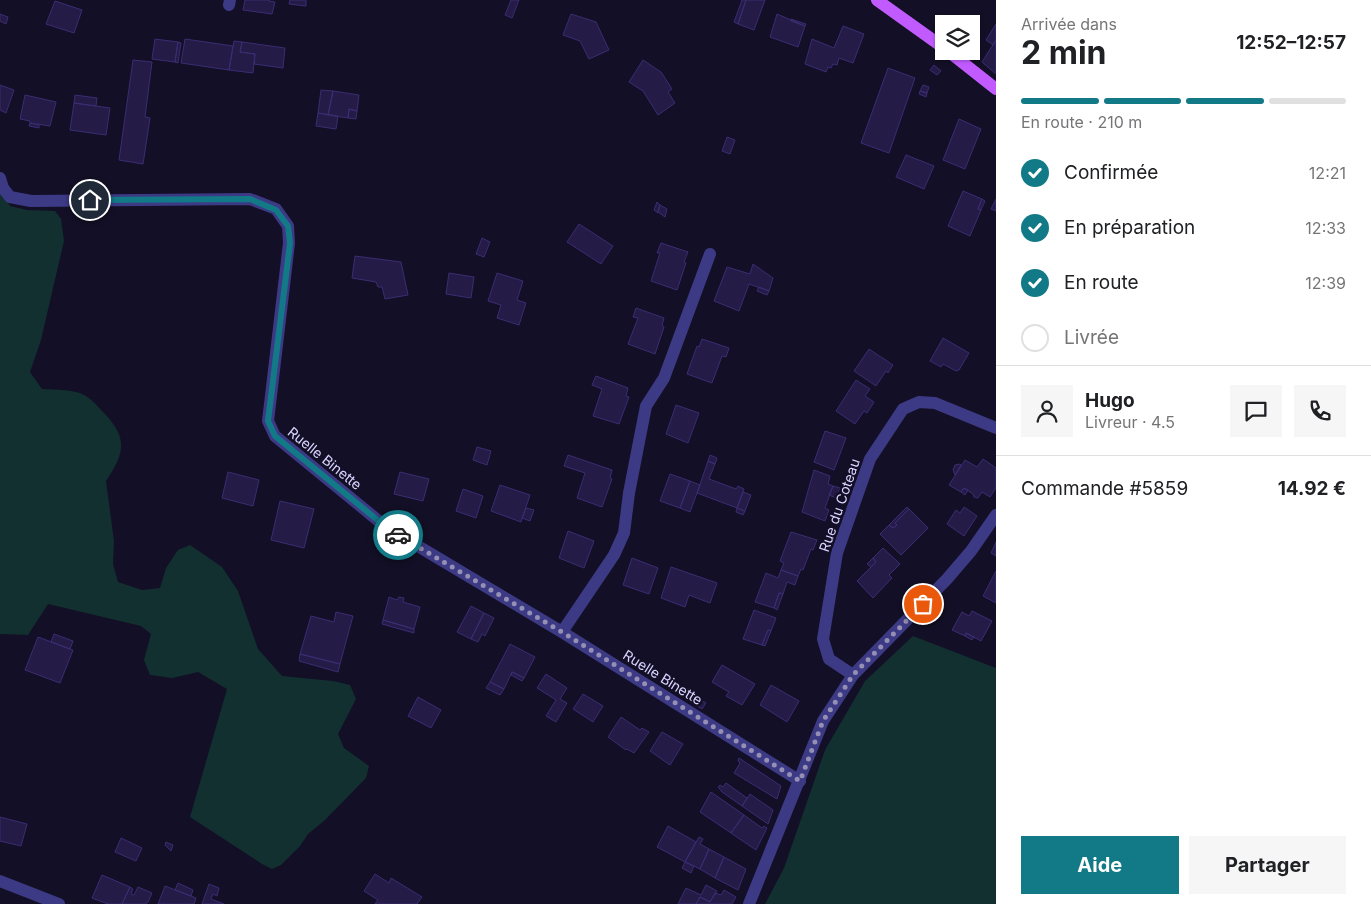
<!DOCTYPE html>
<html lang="fr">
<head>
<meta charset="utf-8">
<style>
  :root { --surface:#fff; --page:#f6f6f6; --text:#202124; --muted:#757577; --line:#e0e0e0; --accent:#127987 }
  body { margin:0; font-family:Inter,sans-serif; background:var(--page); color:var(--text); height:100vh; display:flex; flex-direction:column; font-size:19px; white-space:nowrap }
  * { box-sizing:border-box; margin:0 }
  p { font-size:16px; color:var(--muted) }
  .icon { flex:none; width:28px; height:28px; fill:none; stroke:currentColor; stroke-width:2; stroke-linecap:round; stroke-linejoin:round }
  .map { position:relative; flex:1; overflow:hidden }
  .details { display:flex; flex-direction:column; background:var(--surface); width:375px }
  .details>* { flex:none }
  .tools { position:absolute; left:935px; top:15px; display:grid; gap:10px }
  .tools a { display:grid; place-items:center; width:45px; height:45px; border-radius:0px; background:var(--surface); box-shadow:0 1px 4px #0004; font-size:25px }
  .pin { position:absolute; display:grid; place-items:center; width:42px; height:42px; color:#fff; margin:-21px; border:2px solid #fff; border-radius:50%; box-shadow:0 1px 5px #0007 }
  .courier { position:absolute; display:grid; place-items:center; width:50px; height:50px; margin:-25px; border:4px solid #127987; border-radius:50%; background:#fff; color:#222; box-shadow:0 1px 6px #0007 }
  .head em { font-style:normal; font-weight:700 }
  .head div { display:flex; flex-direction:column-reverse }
  .head { display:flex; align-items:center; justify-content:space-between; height:85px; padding:0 25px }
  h1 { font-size:32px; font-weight:700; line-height:38px }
  .bar { display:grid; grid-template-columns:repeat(4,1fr); gap:8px 5px; align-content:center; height:60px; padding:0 25px }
  .bar i { height:6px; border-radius:4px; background:var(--line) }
  .bar .selected { background:var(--accent) }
  .bar p { grid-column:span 4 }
  .line { display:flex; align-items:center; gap:12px; padding:0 25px; border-top:1px solid var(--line) }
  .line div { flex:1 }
  .round { display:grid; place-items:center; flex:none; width:52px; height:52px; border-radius:0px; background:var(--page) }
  ol { padding:0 25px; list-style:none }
  li { display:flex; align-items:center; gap:15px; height:55px }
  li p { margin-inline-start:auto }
  li .icon { padding:5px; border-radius:50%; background:var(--accent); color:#fff; stroke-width:4 }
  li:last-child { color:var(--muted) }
  li i { width:28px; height:28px; border:2px solid var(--line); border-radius:50% }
  .primary-button { display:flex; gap:10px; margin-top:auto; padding:10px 25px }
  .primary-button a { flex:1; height:58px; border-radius:0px; background:var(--accent); color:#fff; font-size:20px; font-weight:700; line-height:58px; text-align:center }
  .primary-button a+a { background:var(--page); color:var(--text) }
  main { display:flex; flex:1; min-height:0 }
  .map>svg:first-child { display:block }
  .green { fill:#12302f }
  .building { fill:#241b47; stroke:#3b2d73 }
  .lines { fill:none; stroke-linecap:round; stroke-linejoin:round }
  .minor { stroke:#3d3a85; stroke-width:12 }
  .major { stroke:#c25bff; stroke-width:12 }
  .done { stroke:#948fb3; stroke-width:5; stroke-dasharray:0 9 }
  .route { stroke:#127987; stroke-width:6 }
  .labels { text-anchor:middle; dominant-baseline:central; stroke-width:5; stroke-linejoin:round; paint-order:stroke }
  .street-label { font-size:14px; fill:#d9d4ff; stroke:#130f26 }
</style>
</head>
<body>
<main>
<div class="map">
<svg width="996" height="904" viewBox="0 0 996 904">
  <rect width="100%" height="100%" fill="#130f26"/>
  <!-- green -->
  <path class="green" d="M0 188 10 206 27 210 55 211 61 219 64 241 41 340 30 372 42 389C54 390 74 389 84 395 90 398 97 405 101 410 128 437 126 451 106 481L114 541 113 564 118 582 142 590 160 588 166 568 178 550 190 545 222 567 238 591 258 649 282 676 333 681 350 685 356 699 338 734 344 748 369 766 366 778 325 820 308 834 300 846 281 865 272 869 262 864 190 817 227 689 198 672 172 678 150 675 144 660 151 634 141 626 48 604 28 635 0 634Z
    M913 636 996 668V904H765L784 868 825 750 865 681Z"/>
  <!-- building -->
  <path class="building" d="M245 0H269V1L275 2 272 14 243 10Z
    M290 0H306V6L289 4Z
    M511 0H519L512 18 505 15Z
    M742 0H746L738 24 734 22Z
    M746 0H765L754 30 738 24Z
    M55 1 82 10 74 33 46 24Z
    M0 14 8 17 6 24 0 21Z
    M571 14 596 22 609 50 589 59 580 41 563 35Z
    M777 14 805 26 798 47 770 37Z
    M791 19 806 24 805 26 791 21Z
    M996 24V40L993 45 986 40Z
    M843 26 864 34 853 63 839 58 837 65 833 64 831 68 828 67 826 72 805 64 812 39 834 48Z
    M155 39 178 42 175 62 152 59Z
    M185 39 233 46 229 70 181 63Z
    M996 40V74L982 62Z
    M234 41 242 42 240 52 255 54 253 73 229 70Z
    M178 42 181 43 178 63 175 62Z
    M242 42 285 48 283 68 254 64 255 54 240 52Z
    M133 60 152 62 145 117 150 118 143 164 119 160Z
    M643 60 661 72 672 89 668 92 675 103 658 115 643 91 629 82Z
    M934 65 941 71 937 75 930 70Z
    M888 68 915 78 889 153 861 143Z
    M0 85 14 90 6 113 0 110Z
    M923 85 929 87 927 93 920 91Z
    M321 90 333 91 328 115 318 113Z
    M333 91 359 95 357 111 349 109 348 118 328 115Z
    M920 91 927 93 926 97 919 94Z
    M25 95 56 102 50 126 30 123V121L20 119Z
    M75 95 97 98 96 106 74 103Z
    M74 103 110 108 106 135 70 130Z
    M349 109 357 111 356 119 348 118Z
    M318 113 338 116 336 129 316 126Z
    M959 119 981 129 965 169 943 160Z
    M30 123 39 125V128L29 126Z
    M727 137 735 140 730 154 722 151Z
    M906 155 934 166 924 189 896 177Z
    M963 191 982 199 978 209 981 210 970 236 948 226Z
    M982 199 985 201 981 210 978 209Z
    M996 199V211L991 209Z
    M657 202 660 205 658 213 654 210Z
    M660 205 667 209 665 217 658 212Z
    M579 224 613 246 601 264 567 242Z
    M482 238 490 242 484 257 476 254Z
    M661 243 688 252 684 262 686 263 677 290 651 281 660 253H657Z
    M355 256 401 262 408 295 385 299 382 287H378L376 282 352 278Z
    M753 264 773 278 769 291 749 284 739 311 714 301 727 267 750 274Z
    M449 273 474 277 471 298 446 294Z
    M497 273 523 281 517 300 526 303 519 325 497 318 501 305 488 301Z
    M759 287 769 291 767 295 757 291Z
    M636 308 664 318 662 325 664 327 655 354 628 344 638 318 633 317Z
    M943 338 969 353 959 370 956 371 943 364 941 367 930 361Z
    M702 339 729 348 726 357 722 356 712 383 687 374 697 346 699 347Z
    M869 349 893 365 888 373 886 371 876 386 854 371Z
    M596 376 628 388 626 396 629 397 619 424 593 416 602 389 592 385Z
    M856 380 870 389 865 396 874 402 867 413 864 411 855 424 836 411Z
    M676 405 699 413 688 443 666 434Z
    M825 431 846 438 834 470 814 462Z
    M477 447 491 451 487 465 473 460Z
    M568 455 612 470 610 478 612 479 602 507 577 498 585 473 564 466Z
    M710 455 717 458 715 464 708 461Z
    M983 459 996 468V488L990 497 982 492 978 498 974 497 973 494 964 488 961 492 949 485 965 460 977 467Z
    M708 461 715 464 709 479 736 489 738 486 744 489 737 508 697 493Z
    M960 464 961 465 955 475 953 470 955 465Z
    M814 470 830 476 828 484 833 486 825 508 829 510 825 521 802 512Z
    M228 472 259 480 253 506 222 498Z
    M400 472 429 479 423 501 394 494Z
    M670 474 690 481 680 508 660 501Z
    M690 481 700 485 690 512 680 508Z
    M500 485 530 495 521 522 491 511Z
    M833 486 840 488 836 498 829 495Z
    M964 488 968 490 965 495 961 492Z
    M463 489 483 496 476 518 456 511Z
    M743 492 751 495 745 511 737 508Z
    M280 501 314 509 304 548 271 540Z
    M907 507 909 509 895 523 897 525 893 528 889 525Z
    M964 507 977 516 964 536 947 524 956 510 960 513Z
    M526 508 534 510 530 521 522 518Z
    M737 508 745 511 743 515 736 512Z
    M909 509 928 528 901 555 880 534 889 525 893 528 897 525 895 523Z
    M568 531 594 541 584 568 559 558Z
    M791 532 817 540 813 550 811 549 803 570 801 569 798 576 781 570 784 563 780 561Z
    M996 542V556L991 553Z
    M883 548 900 564 889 575 892 578 873 598 857 581 876 562 873 558Z
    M632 558 658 568 649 594 623 585Z
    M873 558 876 562 871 567 867 564Z
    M671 567 717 583 710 603 689 595 685 607 661 598Z
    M781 570 798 576 795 585 787 582 783 594 779 593 774 608 755 602 766 573 778 578Z
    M996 571V603L983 596Z
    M779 593 783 594 777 610 774 608Z
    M389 597 397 600 399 597 404 598 403 602 420 607 414 629 383 620Z
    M471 606 484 613 471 639 457 632Z
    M754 610 776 618 771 631 768 630 762 645 743 639Z
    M972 611 992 621 981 641 966 633 965 636 952 630 962 612 969 616Z
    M336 612 353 616 340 664 300 654 311 616 334 622Z
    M484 613 494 618 485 636 482 634 478 642 471 639Z
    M383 620 414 629V633L382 624Z
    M768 630 771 631 765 646 762 645Z
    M966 633 974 637 972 640 965 636Z
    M54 634 73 641 70 649 51 642Z
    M38 637 73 650 60 683 25 670Z
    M510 644 535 657 524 678 512 672 504 689 490 682Z
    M300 654 340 664 338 672 299 661Z
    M722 665 755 684 742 705 726 696 729 692 712 682Z
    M512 672 524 678 522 681 511 675Z
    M546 674 567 688 560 699 567 703 556 722 546 716 556 700 537 688Z
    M490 682 504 689 500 695 486 688Z
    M771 685 799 701 787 722 760 705Z
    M583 694 603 706 593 722 573 709Z
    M418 697 441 710 431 728 408 716Z
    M697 697 706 703 702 709 694 704Z
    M621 717 640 730 642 728 649 732 634 753 627 749 626 750 608 737Z
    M662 732 683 744 670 765 650 751Z
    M739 758 781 786 777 799 734 773 740 763 738 761Z
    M726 783 747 798 742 806 722 792 718 787 720 785 723 787Z
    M711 792 744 815 731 833 700 812Z
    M750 794 773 810 768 824 742 806Z
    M744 815 762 828 764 826 767 828 756 850 731 833Z
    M0 817 27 824 21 846 0 841Z
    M668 826 696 842 685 862 657 847Z
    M699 837 703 839 700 844 709 849 700 869 685 862Z
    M121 838 142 848 136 861 115 852Z
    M166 842 173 845 171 851 165 845Z
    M709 849 724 857 715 878 700 869Z
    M724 857 746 869 738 890 715 878Z
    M685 862 694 866 691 873 682 868Z
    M375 874 389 883 391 878 422 897 417 904H375L378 900 364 891Z
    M102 875 130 887 122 904H108L92 898Z
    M178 883 193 890 191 896 175 890Z
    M209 884 219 888 217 896 213 894 211 899 224 904H202Z
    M706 885 717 891 710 902 700 897 696 904H678L686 888 701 895Z
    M165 886 196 898 194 904H158Z
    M130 887 133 889 131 894 134 895 138 887 152 893 148 902H147L146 904H122Z
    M724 890 736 897 732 904H696L700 897 710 902 715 893 721 895Z"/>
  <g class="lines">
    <!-- minor -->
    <path class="minor" d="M229 5 230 0
      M0 178 3 188 10 197 31 201 250 199 276 209 288 226 289 243 268 421 275 436 386 527 562 632 800 781
      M562 632 614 555 624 533 629 493 646 406 664 378 710 254
      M853 675 829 659 823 639 837 553 870 459 903 409 919 402 935 403 996 428
      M0 881 59 904
      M749 904 823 721 853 675 947 579 971 551 996 515"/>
    <!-- major -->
    <path class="major" d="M877 0 944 48
      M948 51 996 89"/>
  </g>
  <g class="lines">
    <!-- done -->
    <path class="done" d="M398 535 562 632 800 781 823 721 853 675 923 604"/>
    <!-- route -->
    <path class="route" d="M90 200 250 199 276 210 288 226 290 243 268 421 275 436 386 527 398 535"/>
  </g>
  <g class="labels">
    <!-- street labels -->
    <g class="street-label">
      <text transform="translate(325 458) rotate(39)">Ruelle Binette</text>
      <text transform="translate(839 505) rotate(-71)">Rue du Coteau</text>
      <text transform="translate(663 677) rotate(32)">Ruelle Binette</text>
    </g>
  </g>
</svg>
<div class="tools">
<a><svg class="icon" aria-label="layers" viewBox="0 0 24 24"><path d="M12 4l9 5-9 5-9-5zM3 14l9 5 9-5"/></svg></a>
</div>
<div class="pin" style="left:923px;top:604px;background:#ea580c"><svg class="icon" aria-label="bag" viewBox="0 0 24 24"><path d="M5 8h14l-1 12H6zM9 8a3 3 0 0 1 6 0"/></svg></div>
<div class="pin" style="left:90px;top:200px;background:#1f2937"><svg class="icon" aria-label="home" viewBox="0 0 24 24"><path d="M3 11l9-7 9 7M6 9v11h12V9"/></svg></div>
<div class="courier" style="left:398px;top:535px"><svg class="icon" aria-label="car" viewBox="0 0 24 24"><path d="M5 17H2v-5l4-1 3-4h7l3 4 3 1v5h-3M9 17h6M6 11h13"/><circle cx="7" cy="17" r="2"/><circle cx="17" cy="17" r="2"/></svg></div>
</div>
<section class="details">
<div class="head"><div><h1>2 min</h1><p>Arrivée dans</p></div><em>12:52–12:57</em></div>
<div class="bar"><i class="selected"></i><i class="selected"></i><i class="selected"></i><i></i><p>En route · 210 m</p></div>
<ol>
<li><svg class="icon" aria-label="check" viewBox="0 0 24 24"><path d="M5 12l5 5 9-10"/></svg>Confirmée<p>12:21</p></li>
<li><svg class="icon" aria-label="check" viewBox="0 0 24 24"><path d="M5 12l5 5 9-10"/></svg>En préparation<p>12:33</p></li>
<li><svg class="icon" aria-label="check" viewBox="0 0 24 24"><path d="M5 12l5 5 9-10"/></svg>En route<p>12:39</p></li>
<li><i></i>Livrée</li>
</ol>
<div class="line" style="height:90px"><a class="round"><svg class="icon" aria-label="person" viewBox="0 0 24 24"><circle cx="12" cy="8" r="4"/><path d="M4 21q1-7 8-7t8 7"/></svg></a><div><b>Hugo</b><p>Livreur · 4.5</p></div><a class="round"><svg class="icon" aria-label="chat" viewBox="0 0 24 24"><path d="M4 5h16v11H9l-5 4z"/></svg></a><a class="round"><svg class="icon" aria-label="phone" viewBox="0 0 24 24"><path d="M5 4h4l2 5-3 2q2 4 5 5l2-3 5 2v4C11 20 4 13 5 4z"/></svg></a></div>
<div class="line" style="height:65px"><div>Commande #5859</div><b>14.92 €</b></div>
<div class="primary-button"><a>Aide</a><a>Partager</a></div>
</section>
</main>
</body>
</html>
